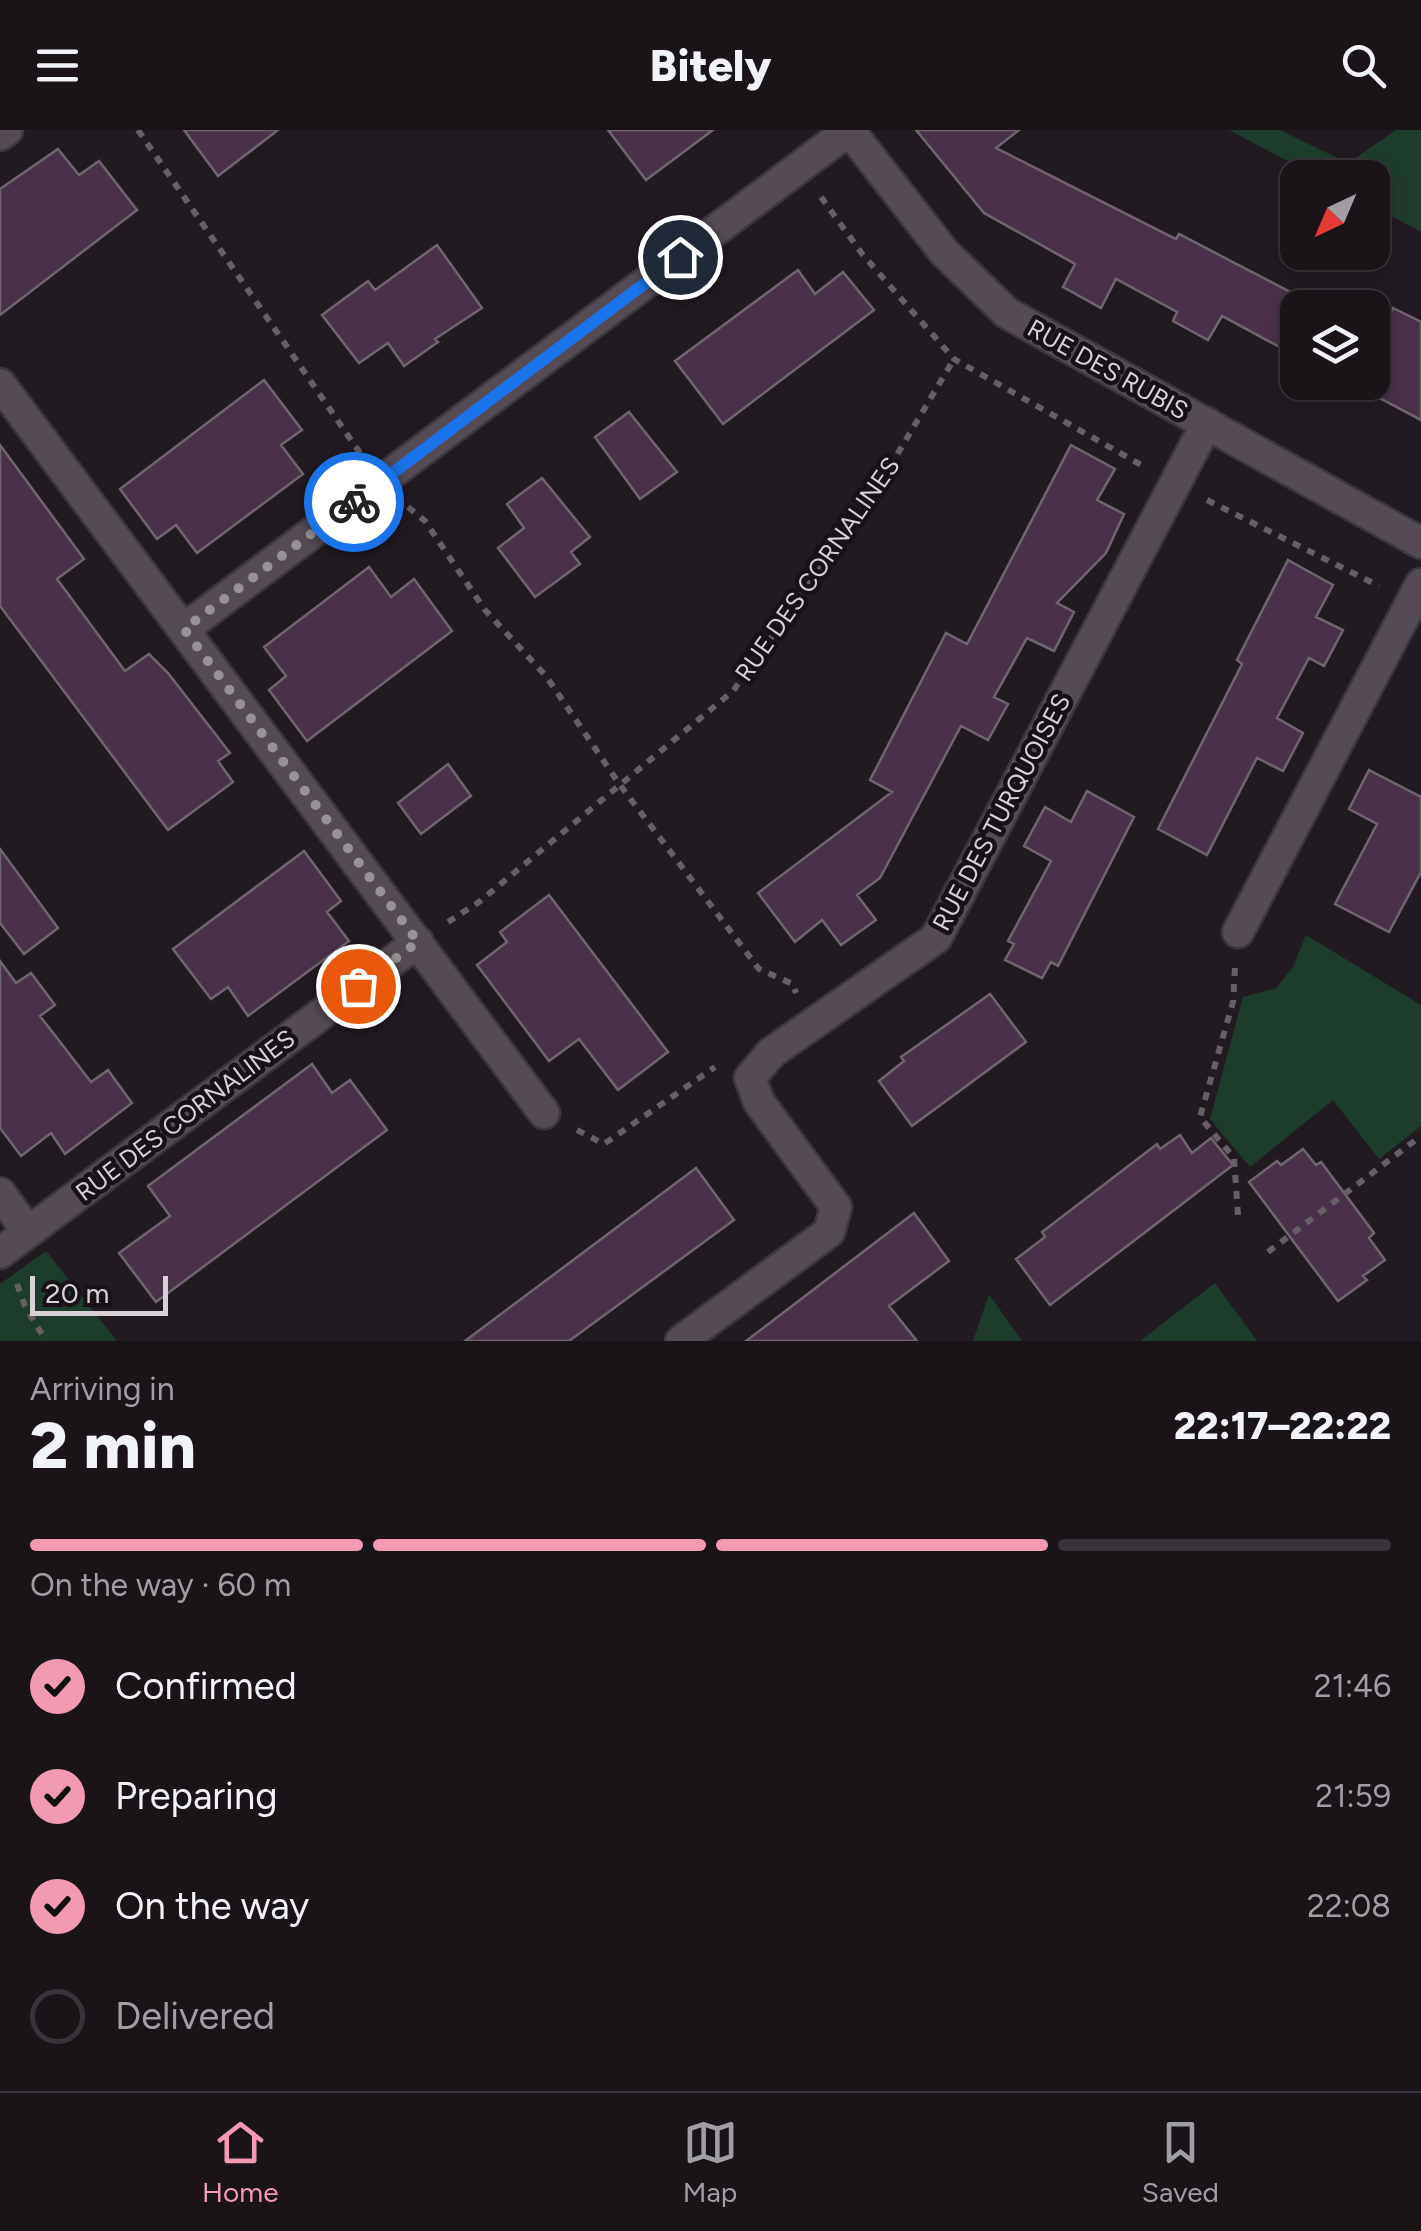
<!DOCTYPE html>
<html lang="en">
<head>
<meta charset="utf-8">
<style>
  :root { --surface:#1a1419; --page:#272126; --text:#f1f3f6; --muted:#9f9ea2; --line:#383338; --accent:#f19ab2 }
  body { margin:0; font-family:Figtree,sans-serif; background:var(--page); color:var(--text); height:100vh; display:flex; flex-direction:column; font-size:38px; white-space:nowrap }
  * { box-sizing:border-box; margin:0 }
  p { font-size:32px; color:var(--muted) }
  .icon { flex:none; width:55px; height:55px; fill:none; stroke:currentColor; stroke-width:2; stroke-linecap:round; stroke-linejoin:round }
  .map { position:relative; height:1211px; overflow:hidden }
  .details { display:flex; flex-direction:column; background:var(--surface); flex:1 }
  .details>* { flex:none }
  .needle { width:65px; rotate:224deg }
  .fabs { position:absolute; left:1280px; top:30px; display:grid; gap:20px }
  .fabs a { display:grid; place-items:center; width:110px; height:110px; border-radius:20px; background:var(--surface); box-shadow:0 5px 15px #0003,0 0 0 2px var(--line); font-size:50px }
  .scale { position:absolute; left:30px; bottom:25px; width:138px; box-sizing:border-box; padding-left:10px; border:5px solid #d8d2d7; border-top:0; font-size:28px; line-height:35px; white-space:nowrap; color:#d8d2d7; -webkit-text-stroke:8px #191118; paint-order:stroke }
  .pin { position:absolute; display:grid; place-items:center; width:85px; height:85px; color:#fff; margin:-42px; border:5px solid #fff; border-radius:50%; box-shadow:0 2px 10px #0007 }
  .courier { position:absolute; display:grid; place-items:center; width:100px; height:100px; margin:-50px; border:8px solid #1a73e8; border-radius:50%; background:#fff; color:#222; box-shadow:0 2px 12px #0007 }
  .summary em { font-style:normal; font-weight:800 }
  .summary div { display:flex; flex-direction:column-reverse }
  .summary { display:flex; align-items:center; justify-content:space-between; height:170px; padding:0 30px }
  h1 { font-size:65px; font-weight:800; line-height:75px }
  .bar { display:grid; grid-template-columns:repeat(4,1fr); gap:15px 10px; align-content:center; height:120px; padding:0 30px }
  .bar i { height:12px; border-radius:8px; background:var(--line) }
  .bar .active { background:var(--accent) }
  .bar p { grid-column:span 4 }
  ol { padding:0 30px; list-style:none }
  li { display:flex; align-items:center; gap:30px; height:110px }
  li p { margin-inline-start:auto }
  li .icon { padding:10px; border-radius:50%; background:var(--accent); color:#111; stroke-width:4 }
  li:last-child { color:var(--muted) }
  li i { width:55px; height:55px; border:5px solid var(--line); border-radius:50% }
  header { display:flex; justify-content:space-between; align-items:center; height:130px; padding:0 30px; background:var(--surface); font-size:45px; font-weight:800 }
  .dock { display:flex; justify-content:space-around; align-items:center; height:140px; border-top:2px solid var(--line); background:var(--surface); font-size:28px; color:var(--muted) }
  .dock a { display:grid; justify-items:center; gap:5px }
  .dock .active { color:var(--accent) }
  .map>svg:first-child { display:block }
  .green { fill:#1e3c2c }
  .building { fill:#49314a; stroke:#6f656f; stroke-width:2.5 }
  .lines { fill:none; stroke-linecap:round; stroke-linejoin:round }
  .street-casing { stroke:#3c363c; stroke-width:35 }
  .path { stroke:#665f65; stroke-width:6; stroke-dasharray:8 8; stroke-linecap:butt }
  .street { stroke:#544b54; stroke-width:30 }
  .done { stroke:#989297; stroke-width:10; stroke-dasharray:0 18 }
  .route { stroke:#1a73e8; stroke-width:12 }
  .labels { text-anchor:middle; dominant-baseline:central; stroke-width:9; stroke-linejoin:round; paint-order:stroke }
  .street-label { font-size:25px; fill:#d8d2d7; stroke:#191118 }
</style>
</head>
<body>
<header><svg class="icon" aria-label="menu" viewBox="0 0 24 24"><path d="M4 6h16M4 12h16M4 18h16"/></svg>Bitely<svg class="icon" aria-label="search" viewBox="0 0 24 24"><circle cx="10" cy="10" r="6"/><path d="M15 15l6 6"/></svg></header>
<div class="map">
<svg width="1421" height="1211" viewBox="0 0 1421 1211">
  <rect width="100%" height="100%" fill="#221a21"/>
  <!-- green -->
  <path class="green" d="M1229 0H1280L1348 33 1396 0H1421V102L1373 76 1372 48 1318 47Z
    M1306 805 1421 875V996L1379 1029 1333 970 1250 1037 1210 989 1243 867 1276 858 1293 837Z
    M46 1121 117 1211H0V1154Z
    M1215 1153 1257 1211H1140Z
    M989 1164 1022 1211H973Z"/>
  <!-- building -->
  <path class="building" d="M184 0H278L218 46Z
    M608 0H713L646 50Z
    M916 0H1019L996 18 1176 109 1179 104 1298 166V227L1222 186 1208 210 1173 191 1177 182 1116 149 1101 178 1063 157 1075 134 984 83Z
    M58 19 79 45 99 31 137 80 0 185V59Z
    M437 115 482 178 435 209 438 212 404 236 388 213 359 233 322 185 368 151 375 160Z
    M798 140 815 164 843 142 874 180 723 294 675 231Z
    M1393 178 1421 192V290L1372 264V217Z
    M264 250 302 300 281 315 303 344 197 423 176 395 157 409 120 359Z
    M629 282 677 342 640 369 595 307Z
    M0 315 84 429 57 449 125 541 149 524 168 543 230 623 218 631 233 652 168 700 0 476Z
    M1071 315 1115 339 1097 370 1124 384 1106 423 1057 473 1074 482 1054 521 1027 508 994 567 1008 574 988 610 961 596 880 748 857 765 876 790 841 815 822 790 795 812 758 763 892 662 870 650 946 503 967 514Z
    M542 348 590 407 571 422 580 434 535 467 498 418 524 398 507 374Z
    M1288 430 1333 455 1316 487 1343 500 1324 536 1309 528 1277 588 1303 603 1283 641 1257 628 1207 725 1158 699 1242 534 1237 530Z
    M369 437 391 467 414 449 452 501 307 611 269 560 286 546 264 517Z
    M448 634 471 666 421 704 398 673Z
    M1369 640 1421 667V742L1389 802 1335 774 1377 694 1349 679Z
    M1087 661 1134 687 1058 836 1051 832 1042 848 1005 830 1014 814 1008 811 1051 731 1024 716 1045 677 1071 692Z
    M0 719 58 798 24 824 0 793Z
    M304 721 341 771 327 782 349 811 248 886 228 857 211 869 173 819Z
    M549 765 668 922 618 960 579 909 549 931 477 835 507 812 500 802Z
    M0 831 16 853 31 843 55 875 40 886 91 952 108 940 132 973 65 1024 51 1003 21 1026 0 998Z
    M990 864 1026 912 912 996 879 951 904 931 901 927Z
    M312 934 332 963 350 950 387 1000 156 1172 119 1123 170 1086 148 1056Z
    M1180 1005 1192 1023 1211 1008 1233 1035 1050 1175 1016 1129 1045 1107 1042 1102 1157 1014 1160 1019Z
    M1303 1019 1316 1035 1321 1032 1374 1103 1369 1108 1385 1130 1363 1146 1367 1150 1338 1171 1249 1052 1277 1031 1281 1035Z
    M696 1038 734 1090 569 1211H465Z
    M914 1083 949 1131 889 1176 917 1211H746Z"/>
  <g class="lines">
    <!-- street casing -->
    <g class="street-casing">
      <path id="street" d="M849 0 944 122 1007 183 1421 413
        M0 5 7 0
        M0 254 544 983
        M184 499 849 0
        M1238 802 1421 454
        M0 1063 28 1102
        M0 1123 418 812
        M681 1211 829 1102 836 1077 759 972 750 948 771 923 936 808 1207 293"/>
    </g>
    <!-- path -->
    <path class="path" d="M138 0 360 323
      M821 67 863 125 954 229 1143 336
      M1207 370 1379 456
      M408 377 425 391 485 480 546 546 620 655 759 839 793 854 796 863
      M448 792 479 772 733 561 873 365 954 229
      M1235 838 1233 872 1200 987 1234 1028 1238 1085
      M577 1000 604 1014 715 937
      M1268 1122 1421 1006
      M17 1154 25 1176 46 1211"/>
    <!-- street -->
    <use href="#street" class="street"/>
  </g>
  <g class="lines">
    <!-- done -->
    <path class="done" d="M354 372 184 499 418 812 358 856"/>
    <!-- route -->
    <path class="route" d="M354 372 680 127"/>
  </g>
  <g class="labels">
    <!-- street labels -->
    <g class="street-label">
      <text transform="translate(1108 239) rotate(29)">RUE DES RUBIS</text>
      <text transform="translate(817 439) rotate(-55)">RUE DES CORNALINES</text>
      <text transform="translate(1001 682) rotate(-62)">RUE DES TURQUOISES</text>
      <text transform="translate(185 985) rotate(-37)">RUE DES CORNALINES</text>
    </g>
  </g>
</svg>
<div class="fabs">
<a><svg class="needle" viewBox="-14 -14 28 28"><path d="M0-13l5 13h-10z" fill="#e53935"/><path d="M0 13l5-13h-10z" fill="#9f9ea2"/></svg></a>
<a><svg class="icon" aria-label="layers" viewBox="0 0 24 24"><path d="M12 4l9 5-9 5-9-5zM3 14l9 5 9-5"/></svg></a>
</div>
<div class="scale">20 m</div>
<div class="pin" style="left:358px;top:856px;background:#ea580c"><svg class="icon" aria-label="bag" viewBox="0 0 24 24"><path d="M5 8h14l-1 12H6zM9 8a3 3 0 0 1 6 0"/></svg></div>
<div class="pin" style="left:680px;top:127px;background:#1f2937"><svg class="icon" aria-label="home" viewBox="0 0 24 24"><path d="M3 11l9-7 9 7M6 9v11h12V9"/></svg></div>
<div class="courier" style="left:354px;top:372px"><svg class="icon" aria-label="bike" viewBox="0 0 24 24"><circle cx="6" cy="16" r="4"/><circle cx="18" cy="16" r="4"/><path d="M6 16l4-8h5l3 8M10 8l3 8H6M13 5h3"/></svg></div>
</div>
<section class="details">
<div class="summary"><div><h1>2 min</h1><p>Arriving in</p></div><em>22:17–22:22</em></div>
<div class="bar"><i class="active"></i><i class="active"></i><i class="active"></i><i></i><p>On the way · 60 m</p></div>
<ol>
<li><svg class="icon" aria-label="check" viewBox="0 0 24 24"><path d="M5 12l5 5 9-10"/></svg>Confirmed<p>21:46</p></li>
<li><svg class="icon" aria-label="check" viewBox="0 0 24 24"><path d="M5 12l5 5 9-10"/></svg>Preparing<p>21:59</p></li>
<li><svg class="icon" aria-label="check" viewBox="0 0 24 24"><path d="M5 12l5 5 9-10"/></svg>On the way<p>22:08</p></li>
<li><i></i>Delivered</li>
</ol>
</section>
<nav class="dock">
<a class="active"><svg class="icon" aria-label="home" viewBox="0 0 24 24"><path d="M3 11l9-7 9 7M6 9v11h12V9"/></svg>Home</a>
<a><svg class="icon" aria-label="map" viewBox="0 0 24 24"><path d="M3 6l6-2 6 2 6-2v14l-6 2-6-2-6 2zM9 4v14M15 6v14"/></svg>Map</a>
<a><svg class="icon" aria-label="saved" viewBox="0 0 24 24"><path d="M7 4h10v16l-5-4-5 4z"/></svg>Saved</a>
</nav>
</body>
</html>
